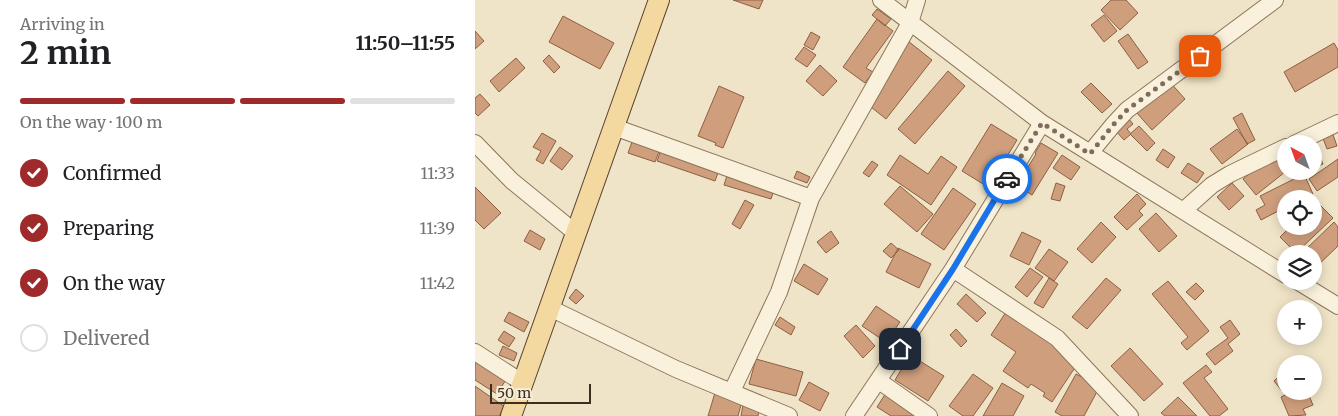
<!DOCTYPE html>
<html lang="en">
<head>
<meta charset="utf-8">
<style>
  :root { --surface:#fff; --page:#f2f2f2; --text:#202124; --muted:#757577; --line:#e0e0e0; --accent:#9e2a2b }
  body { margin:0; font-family:Merriweather,serif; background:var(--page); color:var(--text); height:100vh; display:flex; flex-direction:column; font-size:19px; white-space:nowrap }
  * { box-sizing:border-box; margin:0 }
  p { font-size:16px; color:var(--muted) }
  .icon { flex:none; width:28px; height:28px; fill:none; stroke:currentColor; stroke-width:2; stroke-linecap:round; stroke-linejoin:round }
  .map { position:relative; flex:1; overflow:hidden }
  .side { display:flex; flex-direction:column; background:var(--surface); width:475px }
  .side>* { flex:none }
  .needle { width:32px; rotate:319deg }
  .controls { position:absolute; left:802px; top:135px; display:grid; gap:10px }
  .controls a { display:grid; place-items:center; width:45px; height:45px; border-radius:50%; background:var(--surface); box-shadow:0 2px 12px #0003; font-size:25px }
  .scale { position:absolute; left:15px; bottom:12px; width:101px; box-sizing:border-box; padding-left:5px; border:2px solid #3d2e20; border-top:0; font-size:14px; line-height:18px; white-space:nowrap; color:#3d2e20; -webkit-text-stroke:4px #f7eed8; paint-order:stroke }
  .pin { position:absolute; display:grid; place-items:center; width:42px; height:42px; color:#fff; margin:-21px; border-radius:10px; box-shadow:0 2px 8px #0006 }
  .courier { position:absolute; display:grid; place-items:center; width:50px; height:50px; margin:-25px; border:4px solid #1a73e8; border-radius:50%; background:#fff; color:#222; box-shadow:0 1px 6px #0007 }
  .head em { font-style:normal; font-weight:700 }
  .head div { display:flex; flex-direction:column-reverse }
  .head { display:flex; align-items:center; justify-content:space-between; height:85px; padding:0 20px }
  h1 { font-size:32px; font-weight:700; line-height:38px }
  .bar { display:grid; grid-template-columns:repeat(4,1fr); gap:8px 5px; align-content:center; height:60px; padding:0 20px }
  .bar i { height:6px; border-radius:4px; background:var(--line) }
  .bar .active { background:var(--accent) }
  .bar p { grid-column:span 4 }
  ol { padding:0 20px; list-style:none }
  li { display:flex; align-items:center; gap:15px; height:55px }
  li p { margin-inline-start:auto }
  li .icon { padding:5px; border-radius:50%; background:var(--accent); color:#fff; stroke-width:4 }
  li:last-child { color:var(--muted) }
  li i { width:28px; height:28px; border:2px solid var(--line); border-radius:50% }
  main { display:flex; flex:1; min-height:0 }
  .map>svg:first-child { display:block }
  .building { fill:#cf9f7d; stroke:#8d5f41 }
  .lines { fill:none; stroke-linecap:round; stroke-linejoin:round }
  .minor-casing { stroke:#8d765c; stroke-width:18 }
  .major-casing { stroke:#5b4430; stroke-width:22 }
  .minor { stroke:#faf1dc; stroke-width:16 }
  .major { stroke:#f3d9a0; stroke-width:20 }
  .done { stroke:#7c6e5b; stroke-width:5; stroke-dasharray:0 9 }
  .route { stroke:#1a73e8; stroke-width:6 }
</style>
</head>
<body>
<main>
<section class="side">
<div class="head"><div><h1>2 min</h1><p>Arriving in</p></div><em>11:50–11:55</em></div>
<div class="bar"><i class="active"></i><i class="active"></i><i class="active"></i><i></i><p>On the way · 100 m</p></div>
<ol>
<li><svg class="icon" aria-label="check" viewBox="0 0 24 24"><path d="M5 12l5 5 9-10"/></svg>Confirmed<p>11:33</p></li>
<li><svg class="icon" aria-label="check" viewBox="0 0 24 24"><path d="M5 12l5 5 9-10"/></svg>Preparing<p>11:39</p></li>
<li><svg class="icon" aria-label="check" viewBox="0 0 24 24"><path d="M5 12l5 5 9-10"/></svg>On the way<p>11:42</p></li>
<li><i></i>Delivered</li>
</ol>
</section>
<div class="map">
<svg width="863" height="416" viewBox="0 0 863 416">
  <rect width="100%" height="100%" fill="#f0e4c8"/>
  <!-- building -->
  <path class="building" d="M258 0H288L284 9Z
    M636 0H651L663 13 645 30 626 10Z
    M402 9 416 19 410 26 397 15Z
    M629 15 642 31 629 42 616 25Z
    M88 16 139 43 125 69 74 42Z
    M402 19 418 31 391 68 398 72 390 83 368 67Z
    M0 31 9 41 0 49Z
    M336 32 345 37 338 50 329 45Z
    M653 34 673 62 663 69 643 41Z
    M433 41 457 60 411 119 391 103Z
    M859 43 863 50V67L820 92 809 72Z
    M329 47 341 55 332 67 320 59Z
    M74 55 85 67 79 73 68 61Z
    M41 58 50 68 24 92 15 81Z
    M345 65 362 81 348 96 331 81Z
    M473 71 490 86 440 144 423 129Z
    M694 81 710 99 677 130 661 112Z
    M616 83 637 104 627 113 606 92Z
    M244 86 269 97 248 148 240 145 241 143 223 136Z
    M5 94 15 105 3 116 0 113V98Z
    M767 113 780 140 772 144 758 118Z
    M654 119 658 124 652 129 656 134 649 140 640 130Z
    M516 124 542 140 513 187 487 171Z
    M664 126 680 143 672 151 655 134Z
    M762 129 773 144 747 164 735 149Z
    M856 129 862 146 852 149 846 133Z
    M161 131 188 141 180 162 153 153Z
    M67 133 81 141 68 164 61 160 66 151 58 147Z
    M190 139 248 159 240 181 182 161Z
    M566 143 583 153 557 195 542 185 561 154 560 153Z
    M85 147 98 156 87 170 75 161Z
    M688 149 700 157 693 168 681 160Z
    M843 152 848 164 839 168V153Z
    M425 155 453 174 466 156 482 167 456 205 412 175Z
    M587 155 605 167 596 180 578 168Z
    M797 155 810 172 781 195 768 179Z
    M863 159V177L842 191 834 179Z
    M397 161 403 165 394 177 388 173Z
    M713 163 729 173 722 183 706 173Z
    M255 166 302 180 296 199 249 185Z
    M322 171 335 177 332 183 319 178Z
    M829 174 838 194 828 199H811V207L786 220 781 210 790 205 785 196Z
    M581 183 590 186 585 201 576 199Z
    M757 183 769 196 754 210 742 197Z
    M425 186 458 214 442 232 409 204Z
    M0 187 26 213 9 229 0 220Z
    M478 188 501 204 469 250 446 234Z
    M662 194 671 204 664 211 668 215 652 230 639 217Z
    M270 200 279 205 265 229 257 224Z
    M840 200 858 218 821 253 805 237 816 226H839V201Z
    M681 213 702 236 684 252 664 229Z
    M626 222 641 237 617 263 602 249Z
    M859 222 863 227V246L839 269V254H826Z
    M55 230 70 239 65 250 49 241Z
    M356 231 364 243 351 253 342 242Z
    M547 232 566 241 554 265 535 256Z
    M416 243 424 250 416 258 408 251Z
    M423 248 456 264 444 288 411 272Z
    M574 249 593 262 579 281 560 268Z
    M329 264 353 279 343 295 319 281Z
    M555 268 568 277 552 297 540 287Z
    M574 278 583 284 568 308 559 303Z
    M631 278 646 290 612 329 597 317Z
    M693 281 734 331 712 350 706 343 713 337 677 294Z
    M721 283 729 291 720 300 711 292Z
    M101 289 109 296 101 304 94 298Z
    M491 294 511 313 502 322 482 304Z
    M401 306 425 322 411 342 387 326Z
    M34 312 54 322 49 332 29 321Z
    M531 312 605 360 577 402 568 396 570 393 556 384 553 388 528 371 541 352 516 335Z
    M305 317 320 327 316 335 300 325Z
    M755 320 765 334 753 344 758 351 740 365 731 354 753 338 745 327Z
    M381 325 400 346 388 358 369 336Z
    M481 329 492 341 486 347 475 335Z
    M29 331 40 338 34 347 23 340Z
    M28 346 42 353 39 361 24 355Z
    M0 347 37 370 22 394 0 380Z
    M655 348 688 384 669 401 636 366Z
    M435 355 469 376 453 401 420 380Z
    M281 359 328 372 321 396 274 384Z
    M731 365 737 372 729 378 753 409 744 416H735L708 383Z
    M498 374 518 388 498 416H488L474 406Z
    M601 374 625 386 609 416H587L580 412Z
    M805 375 811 381V387L807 391 799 381Z
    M334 382 354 393 345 411 324 400Z
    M527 383 549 396 538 416H508Z
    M416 385 463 416H416L402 407Z
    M0 386 30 407 24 416H0Z
    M242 386 269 394 263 416H233Z
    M818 391H832L838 405 828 409 831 415 814 416 806 397Z
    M703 397 722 416H690L686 413Z
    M269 399 286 402 283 416H266Z"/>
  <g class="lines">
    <!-- minor casing -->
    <g class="minor-casing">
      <path id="minor" d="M406 0 567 123 811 275
        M139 127 336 198
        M0 143 37 181 102 234
        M819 144 863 123
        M615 153 638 125 652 110 800 0
        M709 210 737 185 755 174 811 147
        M478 269 582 338 655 416
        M822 281 863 306
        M75 308 201 369 314 416
        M0 352 48 383
        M404 381 454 416
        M257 391 304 292 336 198 435 23 442 0
        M379 416 478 269 567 123"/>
    </g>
    <!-- major casing -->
    <g class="major-casing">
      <path id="major" d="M36 416 184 0"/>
    </g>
    <!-- minor -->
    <use href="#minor" class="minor"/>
    <!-- major -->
    <use href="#major" class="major"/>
  </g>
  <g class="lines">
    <!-- done -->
    <path class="done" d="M532 179 567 123 615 154 638 125 652 110 725 56"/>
    <!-- route -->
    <path class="route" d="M425 349 478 269 532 179"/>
  </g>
</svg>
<div class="controls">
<a><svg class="needle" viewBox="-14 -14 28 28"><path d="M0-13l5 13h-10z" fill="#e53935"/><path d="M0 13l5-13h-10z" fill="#757577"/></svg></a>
<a><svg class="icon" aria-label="locate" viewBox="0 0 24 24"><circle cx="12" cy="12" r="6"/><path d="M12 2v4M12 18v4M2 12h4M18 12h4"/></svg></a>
<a><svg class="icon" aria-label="layers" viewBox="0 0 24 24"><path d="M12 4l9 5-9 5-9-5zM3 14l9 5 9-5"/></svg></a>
<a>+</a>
<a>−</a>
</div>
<div class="scale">50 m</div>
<div class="pin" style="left:725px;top:56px;background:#ea580c"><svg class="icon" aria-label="bag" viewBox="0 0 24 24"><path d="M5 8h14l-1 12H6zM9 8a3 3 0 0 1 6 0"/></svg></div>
<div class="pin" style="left:425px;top:349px;background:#1f2937"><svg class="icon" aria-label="home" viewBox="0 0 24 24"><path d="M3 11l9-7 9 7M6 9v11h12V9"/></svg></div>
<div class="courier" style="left:532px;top:179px"><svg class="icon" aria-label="car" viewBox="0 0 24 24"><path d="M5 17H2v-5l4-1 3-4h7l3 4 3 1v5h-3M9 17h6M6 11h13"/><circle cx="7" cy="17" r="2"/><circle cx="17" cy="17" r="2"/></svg></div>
</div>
</main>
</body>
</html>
